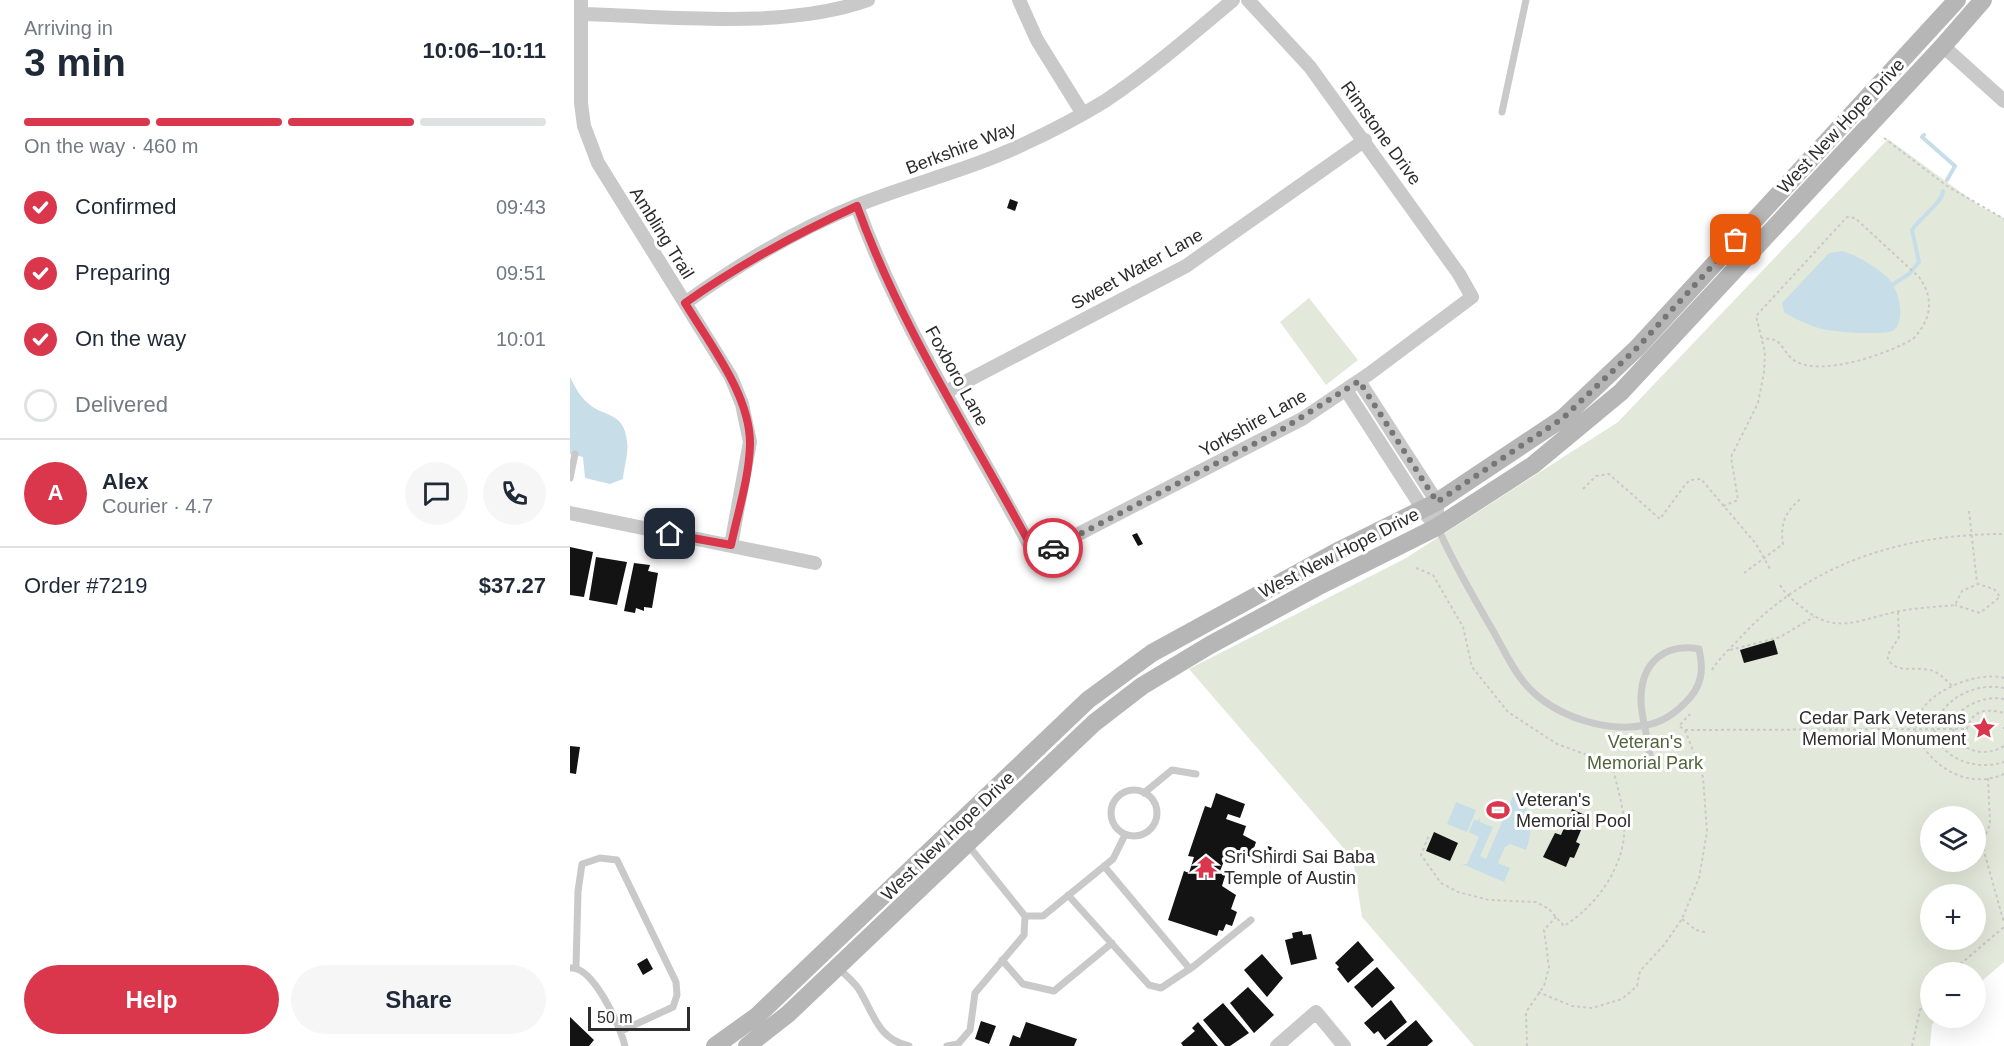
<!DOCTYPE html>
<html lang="en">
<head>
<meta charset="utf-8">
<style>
  :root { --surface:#fff; --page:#f6f6f7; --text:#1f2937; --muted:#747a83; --line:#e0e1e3; --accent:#da374c }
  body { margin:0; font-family:Arial,sans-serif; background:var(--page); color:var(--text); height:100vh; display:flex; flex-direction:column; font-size:22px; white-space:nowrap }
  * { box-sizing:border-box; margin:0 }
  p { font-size:20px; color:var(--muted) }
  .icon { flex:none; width:33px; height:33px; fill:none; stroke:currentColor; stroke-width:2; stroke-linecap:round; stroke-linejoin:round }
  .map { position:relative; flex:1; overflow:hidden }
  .side { display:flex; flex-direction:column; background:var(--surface); width:570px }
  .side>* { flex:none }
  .fabs { position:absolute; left:1350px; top:806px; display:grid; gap:12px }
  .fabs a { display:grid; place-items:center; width:66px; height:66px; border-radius:50%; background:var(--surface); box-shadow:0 6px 24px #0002; font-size:30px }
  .scale { position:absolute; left:18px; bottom:15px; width:102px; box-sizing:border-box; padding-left:6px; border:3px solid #2c2c2c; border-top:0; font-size:16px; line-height:21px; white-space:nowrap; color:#2c2c2c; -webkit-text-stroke:4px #fff; paint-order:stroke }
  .pin { position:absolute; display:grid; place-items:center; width:51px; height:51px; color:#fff; margin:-26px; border-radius:12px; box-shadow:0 3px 9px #0006 }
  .courier { position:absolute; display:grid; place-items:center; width:60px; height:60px; margin:-30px; border:4px solid #da374c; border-radius:50%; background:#fff; color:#222; box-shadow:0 2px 8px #0007 }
  .overview em { font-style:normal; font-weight:800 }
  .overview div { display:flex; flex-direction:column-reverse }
  .overview { display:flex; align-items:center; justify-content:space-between; height:102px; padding:0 24px }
  h1 { font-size:39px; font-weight:800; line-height:45px }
  .bar { display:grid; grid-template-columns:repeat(4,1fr); gap:9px 6px; align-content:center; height:72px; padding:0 24px }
  .bar i { height:8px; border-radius:4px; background:var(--line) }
  .bar .current { background:var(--accent) }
  .bar p { grid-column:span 4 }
  .line { display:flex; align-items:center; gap:15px; padding:0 24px; border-top:2px solid var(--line) }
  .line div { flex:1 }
  .round { display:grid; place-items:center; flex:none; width:63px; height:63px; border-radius:32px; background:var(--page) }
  ol { padding:0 24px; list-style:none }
  li { display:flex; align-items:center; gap:18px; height:66px }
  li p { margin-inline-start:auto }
  li .icon { padding:6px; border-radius:50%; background:var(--accent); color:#fff; stroke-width:4 }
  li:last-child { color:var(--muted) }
  li i { width:33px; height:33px; border:3px solid var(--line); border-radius:50% }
  .cta { display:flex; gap:12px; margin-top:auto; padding:12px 24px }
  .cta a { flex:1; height:69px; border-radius:36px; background:var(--accent); color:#fff; font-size:24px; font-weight:800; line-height:69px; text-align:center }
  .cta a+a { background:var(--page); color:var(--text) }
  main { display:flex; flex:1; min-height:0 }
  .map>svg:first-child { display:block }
  .green { fill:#e3e9da; fill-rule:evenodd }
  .water { fill:#c7dde8 }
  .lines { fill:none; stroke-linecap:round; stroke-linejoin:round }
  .stream { stroke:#c7dde8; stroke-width:4 }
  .building { fill:#131313 }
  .path { stroke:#c9c9c9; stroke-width:2; stroke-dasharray:3 3; stroke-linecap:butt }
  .lane { stroke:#c9c9c9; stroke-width:7 }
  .street { stroke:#c9c9c9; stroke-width:14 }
  .secondary { stroke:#b6b6b6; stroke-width:18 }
  .done { stroke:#767676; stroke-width:6; stroke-dasharray:0 10.8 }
  .route { stroke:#da374c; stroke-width:8 }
  .labels { text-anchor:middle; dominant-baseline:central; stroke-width:6; stroke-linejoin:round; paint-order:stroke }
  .street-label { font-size:18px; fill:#2c2c2c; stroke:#fff }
  .poi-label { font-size:18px; fill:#2c2c2c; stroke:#fff; text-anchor:start }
  .park-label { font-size:18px; fill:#51643c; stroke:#fff }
</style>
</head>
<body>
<main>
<section class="side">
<div class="overview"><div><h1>3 min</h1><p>Arriving in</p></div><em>10:06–10:11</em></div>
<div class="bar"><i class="current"></i><i class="current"></i><i class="current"></i><i></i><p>On the way · 460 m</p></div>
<ol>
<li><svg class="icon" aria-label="check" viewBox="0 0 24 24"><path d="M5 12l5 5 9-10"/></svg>Confirmed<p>09:43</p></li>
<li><svg class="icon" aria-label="check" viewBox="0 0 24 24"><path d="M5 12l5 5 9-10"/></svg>Preparing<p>09:51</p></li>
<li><svg class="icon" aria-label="check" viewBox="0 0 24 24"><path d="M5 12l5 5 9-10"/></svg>On the way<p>10:01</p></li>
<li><i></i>Delivered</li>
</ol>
<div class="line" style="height:108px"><b class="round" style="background:var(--accent);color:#fff">A</b><div><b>Alex</b><p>Courier · 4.7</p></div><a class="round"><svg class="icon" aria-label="chat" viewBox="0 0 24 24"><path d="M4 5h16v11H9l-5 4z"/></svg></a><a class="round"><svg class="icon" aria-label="phone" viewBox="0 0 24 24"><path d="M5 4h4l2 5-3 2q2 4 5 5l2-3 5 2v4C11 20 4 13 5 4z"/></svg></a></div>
<div class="line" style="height:78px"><div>Order #7219</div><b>$37.27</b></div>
<div class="cta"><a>Help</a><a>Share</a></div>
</section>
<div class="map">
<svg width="1434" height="1046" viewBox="0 0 1434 1046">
  <rect width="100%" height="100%" fill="#fff"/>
  <!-- green -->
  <path class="green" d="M1318 139 1411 207 1434 218V962L1406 986V972H1360V1017H1370L1362 1024 1360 1046H904L792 917 783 859 619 669 836 558 1048 422ZM1360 816H1406V861H1360ZM1360 894H1406V939H1360Z
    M739 298 788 360 756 385 710 322Z"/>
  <!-- water -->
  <path class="water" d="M1272 251C1287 255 1304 266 1316 276 1328 286 1337 318 1324 330 1316 336 1263 332 1252 329 1239 325 1224 319 1214 312L1212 303 1259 253Z
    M0 377C5 387 10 397 19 404 33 417 54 411 57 441 59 453 54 467 53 479L40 484 15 478 13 457 0 454Z
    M943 796C964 806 963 832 956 850L940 844 935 847 928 863 940 868 934 882 892 864H897L909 837 899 832 904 819 908 821 910 817V822L923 827 910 856 916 859Z
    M886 802 906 810 897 832 877 824Z"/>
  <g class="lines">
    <!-- stream -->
    <path class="stream" d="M1354 135 1352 137 1385 166 1377 180
      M1322 285 1339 274 1349 262 1342 230C1350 218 1372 203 1373 191"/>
  </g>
  <!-- building -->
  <path class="building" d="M440 199 448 202 445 211 437 208Z
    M567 533 573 544 568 546 562 535Z
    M0 547 23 552 14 597 0 595Z
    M26 557 57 562 47 605 19 600Z
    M64 563 80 565 78 571 88 573 82 608 74 607V611L66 608 65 613 54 611Z
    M1204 640 1208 654 1174 663 1170 650Z
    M0 746 10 747 6 774 0 773Z
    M646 793 675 804 670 818 658 814 656 819 676 826 673 835 686 842 681 857 670 853 665 854 662 864 654 861 650 871 656 873 652 886 666 895 661 909 667 912 662 926 656 924 653 931 649 930 647 936 598 920 614 871 619 873 624 857 618 856 635 806 641 808Z
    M1002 809 1017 816 1006 842 1010 844 1004 858 1000 857 996 867 973 857 985 833 991 835Z
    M864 832 888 843 880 861 856 851Z
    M698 846 714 852 709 866 693 861 694 858 689 856 692 848 697 850Z
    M732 931 733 935 741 934 747 959 721 965 715 940 723 938 722 933Z
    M788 941 804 960 778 983 767 969 769 967 765 963Z
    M692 954 713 978 697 997 674 970Z
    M77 958 83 969 73 975 67 964Z
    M807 967 825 988 802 1008 784 987Z
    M678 987 704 1015 684 1033 660 1003Z
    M821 1000 837 1022 815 1040 808 1031 804 1034 794 1023Z
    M653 1003 679 1033 660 1046H655L633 1020Z
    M0 1017 24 1040 19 1046H0Z
    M846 1020 863 1041 857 1046H816Z
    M411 1021 426 1026 419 1044 405 1039Z
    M456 1022 507 1039 504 1046H439L443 1035 450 1038Z
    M628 1022 648 1046H613L611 1043 625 1031 622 1028Z"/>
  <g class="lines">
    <!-- path -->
    <path class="path" d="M1314 138 1377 186 1434 219
      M1013 489 1026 476 1039 474 1090 519 1115 485 1120 480 1131 479 1186 544 1200 569
      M1153 506 1168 500 1161 457 1188 403 1194 372 1195 352 1186 316 1277 217 1285 218 1349 277C1365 299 1361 320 1343 339 1317 354 1252 377 1225 361 1217 356 1213 346 1206 340L1192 338
      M1399 511 1407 583
      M846 568 863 575 893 627 902 667 938 712 987 744 1042 764C1046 783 1052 801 1054 820 1058 862 1029 904 994 926L979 909 966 902 919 900 888 892 871 883 851 855 859 835
      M1174 573 1213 544C1210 524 1215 511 1232 498
      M1210 585C1216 595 1224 601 1233 608 1265 635 1289 620 1325 612 1344 608 1365 607 1385 605L1392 591 1408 584 1424 589 1430 597 1410 613 1385 605
      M1328 612 1329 637 1317 656C1324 675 1342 666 1359 670 1368 671 1375 679 1382 686
      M1160 650 1210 637 1244 617
      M1142 670C1148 659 1160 649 1169 639 1238 563 1333 534 1434 534
      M1434 678C1406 670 1347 694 1346 727 1345 735 1350 741 1354 748 1372 773 1403 788 1434 774
      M1434 688C1405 682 1371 699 1364 729 1370 760 1407 771 1434 762
      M1434 699C1423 697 1412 699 1402 704 1359 724 1398 768 1434 746
      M1433 728H1434
      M1115 730 1397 729C1402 710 1417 708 1434 713
      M1418 778 1420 824 1412 844 1434 923
      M1112 919 1126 930 1138 933
      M1381 972 1434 927
      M968 992 1002 1006 1022 1008 1052 999 1067 986 1070 971 1094 945 1112 919 1129 878 1137 832 1133 777 1115 730 1109 726 1120 714
      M957 1046 956 1012 974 986 979 967 974 930 986 917
      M1342 1046 1350 1010 1360 992"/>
    <!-- lane -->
    <path class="lane" d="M932 112 956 0
      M0 478 5 454
      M868 528C883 563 903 596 922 629 933 648 943 671 958 687 986 717 1037 733 1076 725 1092 723 1104 714 1115 703 1132 687 1134 670 1129 649 1095 643 1072 662 1071 697 1070 716 1079 738 1080 757
      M541 813a23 23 0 1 1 46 0a23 23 0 1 1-46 0Z
      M574 793 602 770 626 774
      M534 866 620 969
      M498 895 579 985 591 988 624 966 681 920
      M455 916H473L543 859 555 835
      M432 960 453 984 484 991 542 943
      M6 967 8 891 12 864 30 858 47 860 106 982 107 995 103 1007 51 1031
      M268 967C274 974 282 980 288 988 304 1013 307 1039 339 1046
      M0 968C23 965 50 1026 55 1046
      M377 1046 388 1044 400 1030 405 993 454 935 455 916 398 845"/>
    <!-- street -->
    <path class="street" d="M11 0V103L14 126 28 163 161 377 172 404 180 442 161 545
      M449 0 467 40 513 114
      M11 14C99 16 215 30 298 0
      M1373 46 1434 101
      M287 206C332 331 406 442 467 559L493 542 732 419 799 374 902 297 889 274 740 67 678 0
      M115 303C169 264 226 230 288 205 343 183 402 169 454 144 482 131 509 117 535 101 580 71 621 35 663 0
      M789 381 867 502V527
      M776 390 858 517
      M376 392 616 266 795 140
      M0 513 245 563
      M707 1046 746 1012 774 1046"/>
    <!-- secondary -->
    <path class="secondary" d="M145 1046 187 1016 518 700 582 653 770 550 867 502 993 418 1067 348 1387 0
      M177 1046 218 1014 524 723 572 686 640 645 747 587 867 527 963 465 1051 392 1373 46 1413 0"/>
  </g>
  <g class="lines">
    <!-- done -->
    <path class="done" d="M483 548 711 430 789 381 867 502 993 418 1067 348 1166 240"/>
    <!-- route -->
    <path class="route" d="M100 534 161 545C168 512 179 478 180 445 181 396 139 343 115 303 170 264 226 234 287 206 332 331 406 442 468 559L483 548"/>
  </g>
  <!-- icons -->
  <defs>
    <g id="sight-bare" transform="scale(1.8)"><path d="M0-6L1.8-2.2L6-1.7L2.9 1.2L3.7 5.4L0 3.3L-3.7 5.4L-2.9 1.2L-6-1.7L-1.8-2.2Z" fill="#da374c" stroke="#fff" stroke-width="2.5" paint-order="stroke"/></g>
    <g id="stadium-bare" transform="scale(1.8)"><path d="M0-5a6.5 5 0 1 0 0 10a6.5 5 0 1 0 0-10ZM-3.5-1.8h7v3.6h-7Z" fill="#da374c" stroke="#fff" stroke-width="2.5" paint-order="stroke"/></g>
    <g id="temple-bare" transform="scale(1.8)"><path d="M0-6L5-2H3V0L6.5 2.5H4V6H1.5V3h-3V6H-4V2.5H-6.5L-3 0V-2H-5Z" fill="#da374c" stroke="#fff" stroke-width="2.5" paint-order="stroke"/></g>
  </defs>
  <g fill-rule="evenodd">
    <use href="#sight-bare" x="1414" y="728"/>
    <use href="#stadium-bare" x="928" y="810"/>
    <use href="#temple-bare" x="636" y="867"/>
  </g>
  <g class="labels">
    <!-- street labels -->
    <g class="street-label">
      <text transform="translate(1271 126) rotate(-47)">West New Hope Drive</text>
      <text transform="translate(811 133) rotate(54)">Rimstone Drive</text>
      <text transform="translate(391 148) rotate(-21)">Berkshire Way</text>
      <text transform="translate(92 233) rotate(58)">Ambling Trail</text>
      <text transform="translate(567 269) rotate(-29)">Sweet Water Lane</text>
      <text transform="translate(387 376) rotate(61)">Foxboro Lane</text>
      <text transform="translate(683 423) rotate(-29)">Yorkshire Lane</text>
      <text transform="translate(769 553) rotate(-27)">West New Hope Drive</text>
      <text transform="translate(378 836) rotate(-44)">West New Hope Drive</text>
    </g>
    <!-- poi labels -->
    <g class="poi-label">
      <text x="1396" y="718" text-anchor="end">Cedar Park Veterans<tspan x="1396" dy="21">Memorial Monument</tspan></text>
      <text x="946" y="800">Veteran's<tspan x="946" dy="21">Memorial Pool</tspan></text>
      <text x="654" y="857">Sri Shirdi Sai Baba<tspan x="654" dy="21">Temple of Austin</tspan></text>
    </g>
    <!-- park labels -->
    <g class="park-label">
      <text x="1075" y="742">Veteran's<tspan x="1075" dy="21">Memorial Park</tspan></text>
    </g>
  </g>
</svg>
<div class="fabs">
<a><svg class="icon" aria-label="layers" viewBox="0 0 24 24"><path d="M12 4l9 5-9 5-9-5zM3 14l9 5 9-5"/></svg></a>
<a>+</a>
<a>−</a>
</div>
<div class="scale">50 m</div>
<div class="pin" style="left:1166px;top:240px;background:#ea580c"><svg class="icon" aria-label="bag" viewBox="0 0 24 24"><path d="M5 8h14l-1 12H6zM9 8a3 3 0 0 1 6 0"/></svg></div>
<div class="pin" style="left:100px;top:534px;background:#1f2937"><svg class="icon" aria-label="home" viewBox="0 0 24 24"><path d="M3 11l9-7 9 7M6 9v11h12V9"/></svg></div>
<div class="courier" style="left:483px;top:548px"><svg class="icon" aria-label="car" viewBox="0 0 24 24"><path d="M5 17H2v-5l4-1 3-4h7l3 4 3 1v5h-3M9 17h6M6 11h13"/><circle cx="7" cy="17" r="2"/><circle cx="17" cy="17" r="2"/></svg></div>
</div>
</main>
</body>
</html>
